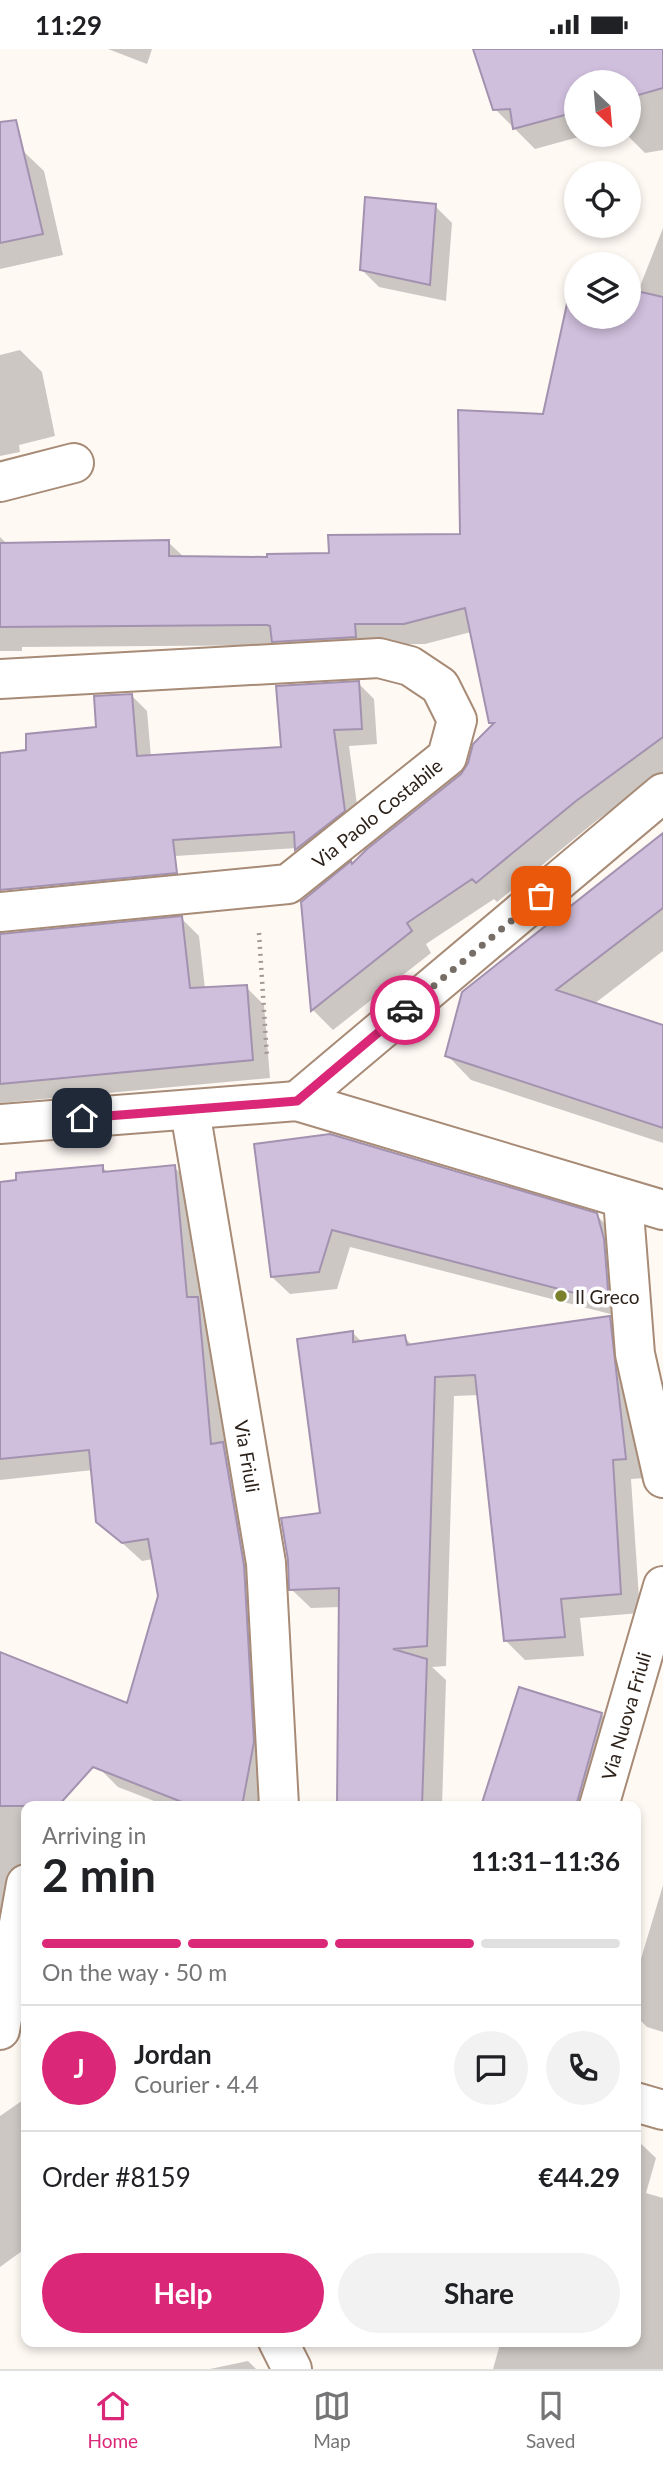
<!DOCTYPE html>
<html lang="en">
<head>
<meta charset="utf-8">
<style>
  :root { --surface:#fff; --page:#f2f2f2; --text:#202124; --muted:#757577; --line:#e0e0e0; --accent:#db2777 }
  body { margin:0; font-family:Lato,sans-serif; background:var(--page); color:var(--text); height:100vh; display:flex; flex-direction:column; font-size:26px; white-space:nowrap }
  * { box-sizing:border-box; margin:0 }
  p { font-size:23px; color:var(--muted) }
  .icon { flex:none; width:38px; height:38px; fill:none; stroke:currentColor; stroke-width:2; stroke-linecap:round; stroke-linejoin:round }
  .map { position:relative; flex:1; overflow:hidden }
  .sheet { position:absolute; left:21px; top:1752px; width:620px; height:546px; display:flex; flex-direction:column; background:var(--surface); border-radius:14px; box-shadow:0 4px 10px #0003 }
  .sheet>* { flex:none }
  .needle { width:46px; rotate:154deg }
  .buttons { position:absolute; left:564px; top:21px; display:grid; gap:14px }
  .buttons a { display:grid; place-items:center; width:77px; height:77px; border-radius:50%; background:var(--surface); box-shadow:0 4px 10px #0003; font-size:35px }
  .pin { position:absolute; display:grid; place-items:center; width:60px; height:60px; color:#fff; margin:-30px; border-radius:14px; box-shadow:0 4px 10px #0006 }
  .courier { position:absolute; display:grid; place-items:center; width:70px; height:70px; margin:-35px; border:5px solid #db2777; border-radius:50%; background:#fff; color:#222; box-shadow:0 2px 9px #0007 }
  .summary em { font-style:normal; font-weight:700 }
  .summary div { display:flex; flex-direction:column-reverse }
  .summary { display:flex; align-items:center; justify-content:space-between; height:119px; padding:0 21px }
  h1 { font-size:46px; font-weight:700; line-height:52px }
  .bar { display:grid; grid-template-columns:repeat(4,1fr); gap:10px 7px; align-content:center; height:84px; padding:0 21px }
  .bar i { height:9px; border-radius:5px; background:var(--line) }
  .bar .on { background:var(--accent) }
  .bar p { grid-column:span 4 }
  .line { display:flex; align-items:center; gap:18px; padding:0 21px; border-top:2px solid var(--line) }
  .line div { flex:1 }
  .round { display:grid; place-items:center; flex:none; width:74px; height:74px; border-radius:37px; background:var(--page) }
  .primary-button { display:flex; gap:14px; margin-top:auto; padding:14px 21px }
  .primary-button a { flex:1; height:80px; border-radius:42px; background:var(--accent); color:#fff; font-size:28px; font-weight:700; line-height:80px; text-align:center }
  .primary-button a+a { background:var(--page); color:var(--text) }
  .status { display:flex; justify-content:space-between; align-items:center; height:49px; padding:0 35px; background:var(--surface); direction:ltr }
  .status svg { height:19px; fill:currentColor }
  .menu { display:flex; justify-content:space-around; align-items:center; height:98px; border-top:2px solid var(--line); background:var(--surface); font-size:19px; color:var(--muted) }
  .menu a { display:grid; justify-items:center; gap:4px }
  .menu .on { color:var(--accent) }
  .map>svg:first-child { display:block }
  .shadow { fill:#0003 }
  .building { fill:#cfbedc; stroke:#a392af; stroke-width:2 }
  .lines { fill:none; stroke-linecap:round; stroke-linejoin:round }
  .minor-casing { stroke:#a78b76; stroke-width:42 }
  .path { stroke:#a29993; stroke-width:4.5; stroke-dasharray:2 5; stroke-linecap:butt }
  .minor { stroke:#fff; stroke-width:38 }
  .done { stroke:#766d66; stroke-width:7; stroke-dasharray:0 12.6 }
  .route { stroke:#db2777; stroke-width:9 }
  .poi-dot { fill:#7a802b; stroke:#fff; stroke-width:2.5 }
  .labels { text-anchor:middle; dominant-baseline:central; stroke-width:7; stroke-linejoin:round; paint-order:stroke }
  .street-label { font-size:19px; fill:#2d221a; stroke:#fff }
  .poi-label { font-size:19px; fill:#2d221a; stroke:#fff; text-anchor:start }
</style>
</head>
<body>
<div class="status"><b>11:29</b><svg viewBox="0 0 49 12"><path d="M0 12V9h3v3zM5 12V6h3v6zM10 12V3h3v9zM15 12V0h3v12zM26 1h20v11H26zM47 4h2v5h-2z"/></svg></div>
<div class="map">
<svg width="663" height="2320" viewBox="0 0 663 2320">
  <rect width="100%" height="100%" fill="#fff9f4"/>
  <!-- shadow -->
  <path class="shadow" d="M108 0H152L147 15Z
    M475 0H663V101L645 104 627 86 628 33H576V86H586L535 100 495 60Z
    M22 101 44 122 63 206 0 220V105Z
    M435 157 452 174 446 252 379 238 362 221Z
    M663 179V723L596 772 497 853 494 850 426 895 431 904 333 981 313 961 303 853 353 816 462 726 494 677 490 673 471 583 425 595 22 598V602H0V488L8 496 168 493 185 509H269L331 506 462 487 545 366 576 268H628Z
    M20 301 42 323 55 387 19 396 20 403 0 407V306Z
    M358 634 374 650 377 695 349 697 360 778 313 816 297 799 53 815 0 795V705L28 703 98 680 131 646 147 662 151 708 283 700Z
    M663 787V902L594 955 663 977V1094L471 1031 447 1006Z
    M181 869 199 887 205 940 246 938 264 956 270 1029 0 1054V886Z
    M329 1086 596 1166 615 1184 626 1269 350 1198 337 1240 290 1245 272 1228Z
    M102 1118 109 1124 174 1118 193 1136 242 1414 264 1757H167L118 1738 99 1719 129 1656 160 1547 153 1510 142 1512 98 1472 93 1421 0 1431V1135Z
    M610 1269 629 1289 645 1429 631 1430 640 1564 580 1569 584 1607 525 1611 505 1591 479 1346 454 1347 446 1617 432 1618 446 1631 442 1757H338L341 1558 311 1559 291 1540 322 1466 353 1284 363 1294 404 1288 413 1297Z
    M0 1605 57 1757H26V1832L0 1977Z
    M601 1665 618 1682 597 1757H483Z
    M663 1836V1983L647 1978 635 1966V1930Z
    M26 2049V2208L22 2202 0 2218V2067Z
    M635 2089 656 2109 646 2144 663 2149V2320H493L501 2292H635Z
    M248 2312 256 2320H210Z"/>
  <!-- building -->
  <path class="building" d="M473 0H663V39L628 49V33H576V63L513 80 510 60 493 61Z
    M16 71 43 185 0 194V73Z
    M365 148 436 155 430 236 360 221Z
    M573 227 576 228V268H628V240L663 248V688L576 752 476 834 472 830 407 874 412 882 311 962 301 853 351 812 352 815 367 800 461 725 468 714 473 695 494 674H489L465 559 404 575H355L356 588 272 593 270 577 267 576 0 578V494L169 491V507L267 508V505L329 504 328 486 460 485 458 361 543 365Z
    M359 632 362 680 334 681 345 762 295 801 294 783 173 791 177 824 0 841V704L26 701V685L96 678 94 647 132 645 137 707 281 698 276 637Z
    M663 784V859L556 941 663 976V1079L445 1007 462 943Z
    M182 867 190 939 247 936 253 1011 0 1035V885Z
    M330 1085 597 1164 604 1190 609 1253 332 1181 319 1223 271 1228 254 1095Z
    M103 1116V1123L175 1116 187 1248H198L211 1395 223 1393 244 1516 254 1693 242 1757H192L93 1718 58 1757H0V1603L127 1654 158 1547 148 1490 122 1494 96 1473 89 1401 0 1410V1133L16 1131V1124Z
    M610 1267 626 1410 613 1411 621 1545 561 1550 565 1588 504 1592 475 1326 435 1328 427 1597 393 1600 427 1610 422 1757H337L339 1539 289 1541 288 1511 281 1469 320 1464 297 1290 353 1282V1293L405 1286 407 1296Z
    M519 1638 602 1664 576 1757H481Z"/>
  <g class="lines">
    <!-- minor casing -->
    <g class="minor-casing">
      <g id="minor">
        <path d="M0 433 74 414"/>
        <path d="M0 630 379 609 410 617 440 637 457 671 447 708 288 835 0 863"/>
        <path d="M297 1052 663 744"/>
        <path id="s1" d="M190 1062 266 1514 279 1757"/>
        <path d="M0 1075 297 1052 663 1161"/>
        <path d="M623 1150 635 1305 663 1429"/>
        <path id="s2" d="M599 1757 663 1537"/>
        <path d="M0 1981 26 1835"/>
        <path d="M635 2053 663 2061"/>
        <path d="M278 2292 292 2320"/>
      </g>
    </g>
    <!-- path -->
    <path class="path" d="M259 884 267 1008"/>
    <!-- minor -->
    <use href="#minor" class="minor"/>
  </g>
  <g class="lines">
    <!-- done -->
    <path class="done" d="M405 961 541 847"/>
    <!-- route -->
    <path class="route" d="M82 1069 297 1052 405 961"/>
  </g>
  <!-- markers -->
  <circle class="poi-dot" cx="561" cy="1247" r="7"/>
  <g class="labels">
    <!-- street labels -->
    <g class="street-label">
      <text transform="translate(377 764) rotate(-39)">Via Paolo Costabile</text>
      <text stroke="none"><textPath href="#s1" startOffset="350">Via Friuli</textPath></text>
      <text stroke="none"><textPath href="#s2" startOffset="94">Via Nuova Friuli</textPath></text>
    </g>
    <!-- poi labels -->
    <g class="poi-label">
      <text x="575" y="1247">Il Greco</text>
    </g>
  </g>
</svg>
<div class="buttons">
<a><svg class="needle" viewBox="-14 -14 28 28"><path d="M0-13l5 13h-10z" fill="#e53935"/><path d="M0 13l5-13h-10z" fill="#757577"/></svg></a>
<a><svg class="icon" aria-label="locate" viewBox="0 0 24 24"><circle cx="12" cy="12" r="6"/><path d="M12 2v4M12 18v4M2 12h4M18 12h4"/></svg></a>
<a><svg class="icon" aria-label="layers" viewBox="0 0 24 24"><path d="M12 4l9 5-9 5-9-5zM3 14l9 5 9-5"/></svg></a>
</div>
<div class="pin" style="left:541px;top:847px;background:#ea580c"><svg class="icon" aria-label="bag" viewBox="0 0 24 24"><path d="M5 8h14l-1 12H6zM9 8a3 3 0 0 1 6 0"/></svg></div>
<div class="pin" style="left:82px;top:1069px;background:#1f2937"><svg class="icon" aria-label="home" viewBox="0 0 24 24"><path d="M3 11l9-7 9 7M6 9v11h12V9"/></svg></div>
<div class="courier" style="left:405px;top:961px"><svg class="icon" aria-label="car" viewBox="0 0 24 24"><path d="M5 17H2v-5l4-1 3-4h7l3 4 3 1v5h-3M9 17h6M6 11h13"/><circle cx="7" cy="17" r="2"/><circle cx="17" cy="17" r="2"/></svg></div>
<section class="sheet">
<div class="summary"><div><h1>2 min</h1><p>Arriving in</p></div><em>11:31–11:36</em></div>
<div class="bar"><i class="on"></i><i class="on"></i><i class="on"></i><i></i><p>On the way · 50 m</p></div>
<div class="line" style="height:126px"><b class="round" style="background:var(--accent);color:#fff">J</b><div><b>Jordan</b><p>Courier · 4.4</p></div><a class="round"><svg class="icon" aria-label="chat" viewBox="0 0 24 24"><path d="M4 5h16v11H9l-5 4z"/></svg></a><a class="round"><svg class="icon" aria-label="phone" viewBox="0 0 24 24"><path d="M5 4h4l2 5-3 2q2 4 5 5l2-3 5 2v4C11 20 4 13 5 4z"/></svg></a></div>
<div class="line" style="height:91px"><div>Order #8159</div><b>€44.29</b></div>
<div class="primary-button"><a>Help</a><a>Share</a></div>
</section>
</div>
<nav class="menu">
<a class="on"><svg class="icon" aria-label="home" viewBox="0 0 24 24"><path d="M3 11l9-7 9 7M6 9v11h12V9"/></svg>Home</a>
<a><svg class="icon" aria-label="map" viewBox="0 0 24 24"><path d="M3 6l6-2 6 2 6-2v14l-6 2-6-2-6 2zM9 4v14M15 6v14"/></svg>Map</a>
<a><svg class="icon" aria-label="saved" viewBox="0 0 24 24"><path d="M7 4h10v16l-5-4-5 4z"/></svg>Saved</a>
</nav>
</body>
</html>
